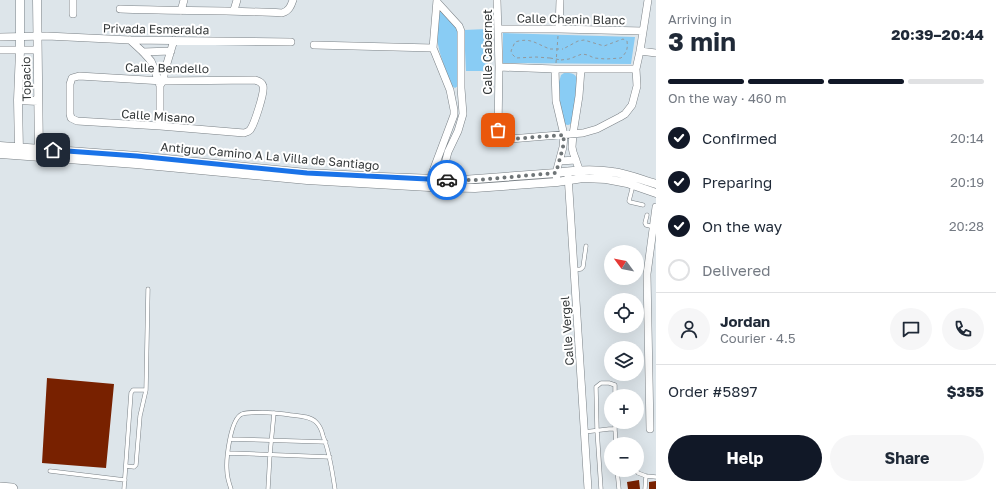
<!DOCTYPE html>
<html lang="en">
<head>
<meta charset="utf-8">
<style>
  :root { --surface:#fff; --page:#f6f6f7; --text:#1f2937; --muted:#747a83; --line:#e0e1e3; --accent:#111827 }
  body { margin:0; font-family:"Golos Text",sans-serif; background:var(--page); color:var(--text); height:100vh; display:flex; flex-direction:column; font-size:15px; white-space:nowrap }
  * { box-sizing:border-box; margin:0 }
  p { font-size:13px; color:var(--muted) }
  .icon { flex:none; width:22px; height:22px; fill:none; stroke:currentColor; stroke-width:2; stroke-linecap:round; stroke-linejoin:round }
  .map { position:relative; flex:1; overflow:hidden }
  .details { display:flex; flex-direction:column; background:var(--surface); width:340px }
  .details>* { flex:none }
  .needle { width:26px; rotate:302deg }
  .buttons { position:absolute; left:604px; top:245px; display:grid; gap:8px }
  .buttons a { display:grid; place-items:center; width:40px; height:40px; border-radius:50%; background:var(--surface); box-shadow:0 4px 16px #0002; font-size:20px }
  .pin { position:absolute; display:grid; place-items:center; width:34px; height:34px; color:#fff; margin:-17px; border-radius:8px; box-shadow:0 2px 6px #0006 }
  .courier { position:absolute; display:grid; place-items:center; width:40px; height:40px; margin:-20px; border:3px solid #1a73e8; border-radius:50%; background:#fff; color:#222; box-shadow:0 1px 5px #0007 }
  .summary em { font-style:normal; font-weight:700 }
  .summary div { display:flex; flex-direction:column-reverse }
  .summary { display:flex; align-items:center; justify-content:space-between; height:68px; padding:0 12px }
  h1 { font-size:26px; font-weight:700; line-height:30px }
  .bar { display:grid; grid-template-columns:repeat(4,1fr); gap:6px 4px; align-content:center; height:48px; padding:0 12px }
  .bar i { height:5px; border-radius:3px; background:var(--line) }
  .bar .on { background:var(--accent) }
  .bar p { grid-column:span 4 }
  .line { display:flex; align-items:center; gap:10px; padding:0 12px; border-top:1px solid var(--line) }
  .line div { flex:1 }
  .round { display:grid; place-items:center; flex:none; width:42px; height:42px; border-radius:21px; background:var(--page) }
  ol { padding:0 12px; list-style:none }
  li { display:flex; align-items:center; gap:12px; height:44px }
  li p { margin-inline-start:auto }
  li .icon { padding:4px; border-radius:50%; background:var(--accent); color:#fff; stroke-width:4 }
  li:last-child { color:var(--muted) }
  li i { width:22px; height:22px; border:2px solid var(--line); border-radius:50% }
  .button { display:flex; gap:8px; margin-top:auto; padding:8px 12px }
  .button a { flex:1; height:46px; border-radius:24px; background:var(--accent); color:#fff; font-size:16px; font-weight:700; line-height:46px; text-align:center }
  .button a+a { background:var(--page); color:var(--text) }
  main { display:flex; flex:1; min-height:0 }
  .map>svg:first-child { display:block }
  .green { fill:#89ccf4 }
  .building { fill:#782100 }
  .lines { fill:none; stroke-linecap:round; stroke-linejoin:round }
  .service-casing { stroke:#7a8186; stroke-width:4.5 }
  .minor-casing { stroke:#7a8186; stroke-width:8 }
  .tertiary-casing { stroke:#7a8186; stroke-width:9 }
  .trunk-casing { stroke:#7a8186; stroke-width:12 }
  .path { stroke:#92989c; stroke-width:1; stroke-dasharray:3 3; stroke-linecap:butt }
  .service { stroke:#fff; stroke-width:3.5 }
  .minor { stroke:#fff; stroke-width:7 }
  .tertiary { stroke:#fff; stroke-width:8 }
  .trunk { stroke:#fff; stroke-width:11 }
  .path-bridge { stroke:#92989c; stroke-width:1; stroke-dasharray:3 3; stroke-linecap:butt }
  .done { stroke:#6f7577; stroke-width:4; stroke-dasharray:0 7.2 }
  .route { stroke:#1a73e8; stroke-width:5 }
  .labels { text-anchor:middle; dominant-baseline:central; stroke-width:4; stroke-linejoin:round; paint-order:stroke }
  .street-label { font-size:12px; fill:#343839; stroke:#fff }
</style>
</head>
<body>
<main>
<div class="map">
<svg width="656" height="489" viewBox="0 0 656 489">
  <rect width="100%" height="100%" fill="#dde5ea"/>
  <!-- green -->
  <path class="green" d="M440 9H443L458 31V86L455 88 452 86C442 60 431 38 440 9Z
    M487 29 488 71H466L464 30Z
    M503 33 635 37 631 64 503 63Z
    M564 73C569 73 575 72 577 79L576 96 572 122C570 125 568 126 565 124L560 108 559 82 561 75Z"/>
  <!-- building -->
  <path class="building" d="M47 378 114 384 106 468 42 463Z
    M639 480 640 489H628L627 482Z
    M656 481V489H649V482Z"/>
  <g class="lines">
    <!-- service casing -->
    <g class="service-casing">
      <path id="service" d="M633 185 629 201 630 202 643 205
        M647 215 645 223 646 225 654 227
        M574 270 581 269 583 267 586 246
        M146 390 148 289
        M615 429 616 444
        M584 432 609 429H615V422
        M230 439 326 442
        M228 453 330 457
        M617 470 619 489
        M636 470 638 473 646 476 656 477
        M50 471 125 480
        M124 489 131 393 133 390H146L140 416 136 465 134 467 126 466
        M231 489C229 483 227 477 227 471 226 460 230 419 242 414 250 411 275 413 284 414 294 416 309 415 316 422 320 426 322 431 323 436 330 453 332 471 335 489
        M268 489 270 454 274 413
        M601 489 597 430 596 387 601 383H609L615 385V396
        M645 489 646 476"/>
    </g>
    <!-- minor casing -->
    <g class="minor-casing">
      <path id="minor" d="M497 0 499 67 498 130C500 136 505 138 510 139L583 133 597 129 620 117 625 114 632 105 637 86 636 69 640 51 648 0
        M437 2 459 26 461 31V88L463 114 458 131 448 152 440 183
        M120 9C174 11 228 10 282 13 289 11 291 6 293 0
        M234 10 237 0
        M181 11 184 0
        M73 14V0
        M498 29H559L643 31
        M559 29 560 0
        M0 37 47 36 130 40 291 42
        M130 40 143 52 151 61 154 68 160 86V126
        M314 45 433 48
        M0 50H37
        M640 51 656 53
        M143 52 171 51
        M499 67 555 69H636
        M555 69 556 101 564 135 563 147 556 173 557 182
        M79 76 163 81 255 80C259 81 262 82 263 86 265 92 254 125 250 130 248 132 247 132 244 133L160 126 77 121 71 118 70 114V84L72 78Z
        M161 84 163 81 165 70 174 40
        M560 161 576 160
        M568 175 588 489
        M581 175 573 152 572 147 573 134 579 96 581 69
        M429 187 430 179 454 115V110L450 90 433 48 437 0
        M650 429 647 274 656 207"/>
    </g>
    <!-- tertiary casing -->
    <g class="tertiary-casing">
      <path id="tertiary" d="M37 0 39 154
        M18 100 38 101
        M0 146 137 156 307 173 383 177 462 180 556 173C575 170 594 169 613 172 628 174 642 180 656 184
        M19 151 18 100 20 51V0
        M0 154 136 164 307 180 429 187 475 188 557 182 583 178 606 179 627 183 656 193"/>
    </g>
    <!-- trunk casing -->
    <g class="trunk-casing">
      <path id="trunk" d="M0 488 12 489"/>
    </g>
    <!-- path -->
    <path class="path" d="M550 58 536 57 516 58 512 54 511 51 515 42C531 37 536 44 550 49
      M561 60 569 59 582 54 588 55 594 58 606 59 621 58C627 52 628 49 627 41L623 39 604 46 584 40 578 41 563 49
      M556 63 558 36"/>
    <!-- service -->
    <use href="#service" class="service"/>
    <!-- minor -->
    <use href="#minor" class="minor"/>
    <!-- tertiary -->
    <use href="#tertiary" class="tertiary"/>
    <!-- trunk -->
    <use href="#trunk" class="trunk"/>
    <!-- path-bridge -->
    <path class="path-bridge" d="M550 49H563
      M550 58 561 60"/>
  </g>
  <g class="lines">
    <!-- done -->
    <path class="done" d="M447 180H476L556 173 563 147 564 135 510 139C505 138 500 136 498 130"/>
    <!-- route -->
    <path class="route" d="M53 150 137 156 307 173 447 180"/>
  </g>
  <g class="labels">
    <!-- street labels -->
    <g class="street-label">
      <text transform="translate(571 19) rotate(1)">Calle Chenin Blanc</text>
      <text transform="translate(156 29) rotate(1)">Privada Esmeralda</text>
      <text transform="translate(487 52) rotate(-90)">Calle Cabernet</text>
      <text transform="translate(167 68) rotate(1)">Calle Bendello</text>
      <text transform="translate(26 79) rotate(-91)">Topacio</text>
      <text transform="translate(158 116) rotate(4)">Calle Misano</text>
      <text transform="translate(270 156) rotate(5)">Antiguo Camino A La Villa de Santiago</text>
      <text transform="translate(567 331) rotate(-94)">Calle Vergel</text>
    </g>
  </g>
</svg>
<div class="buttons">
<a><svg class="needle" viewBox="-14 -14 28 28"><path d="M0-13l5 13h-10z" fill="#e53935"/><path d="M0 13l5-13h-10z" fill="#747a83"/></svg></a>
<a><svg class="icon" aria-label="locate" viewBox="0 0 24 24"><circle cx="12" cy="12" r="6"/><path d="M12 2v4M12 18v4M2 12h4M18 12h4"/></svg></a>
<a><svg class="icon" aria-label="layers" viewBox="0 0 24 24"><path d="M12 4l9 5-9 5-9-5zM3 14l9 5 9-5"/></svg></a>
<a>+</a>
<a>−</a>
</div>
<div class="pin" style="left:498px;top:130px;background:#ea580c"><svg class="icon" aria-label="bag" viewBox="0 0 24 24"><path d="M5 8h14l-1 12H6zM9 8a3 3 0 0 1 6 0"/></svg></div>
<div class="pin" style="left:53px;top:150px;background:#1f2937"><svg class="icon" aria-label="home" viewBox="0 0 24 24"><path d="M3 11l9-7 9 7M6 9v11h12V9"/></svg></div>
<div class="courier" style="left:447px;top:180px"><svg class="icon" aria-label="car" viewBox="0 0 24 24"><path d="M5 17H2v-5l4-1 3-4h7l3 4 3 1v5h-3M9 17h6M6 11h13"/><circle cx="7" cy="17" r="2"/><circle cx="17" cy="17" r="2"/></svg></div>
</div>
<section class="details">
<div class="summary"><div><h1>3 min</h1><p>Arriving in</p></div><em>20:39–20:44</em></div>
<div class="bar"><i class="on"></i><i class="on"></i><i class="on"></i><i></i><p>On the way · 460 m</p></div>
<ol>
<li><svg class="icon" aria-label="check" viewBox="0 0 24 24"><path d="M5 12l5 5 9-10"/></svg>Confirmed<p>20:14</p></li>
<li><svg class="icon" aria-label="check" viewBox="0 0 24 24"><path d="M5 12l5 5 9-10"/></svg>Preparing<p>20:19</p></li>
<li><svg class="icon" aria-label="check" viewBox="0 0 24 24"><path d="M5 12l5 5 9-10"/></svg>On the way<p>20:28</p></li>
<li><i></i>Delivered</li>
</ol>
<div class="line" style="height:72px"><a class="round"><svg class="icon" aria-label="person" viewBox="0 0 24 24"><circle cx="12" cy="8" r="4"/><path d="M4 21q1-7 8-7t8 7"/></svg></a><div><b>Jordan</b><p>Courier · 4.5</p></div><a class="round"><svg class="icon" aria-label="chat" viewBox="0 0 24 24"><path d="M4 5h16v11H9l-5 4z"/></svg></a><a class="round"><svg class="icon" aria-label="phone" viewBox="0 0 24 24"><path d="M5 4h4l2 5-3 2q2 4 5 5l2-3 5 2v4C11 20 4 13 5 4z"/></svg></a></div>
<div class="line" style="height:52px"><div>Order #5897</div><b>$355</b></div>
<div class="button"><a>Help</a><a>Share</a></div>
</section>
</main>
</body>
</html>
